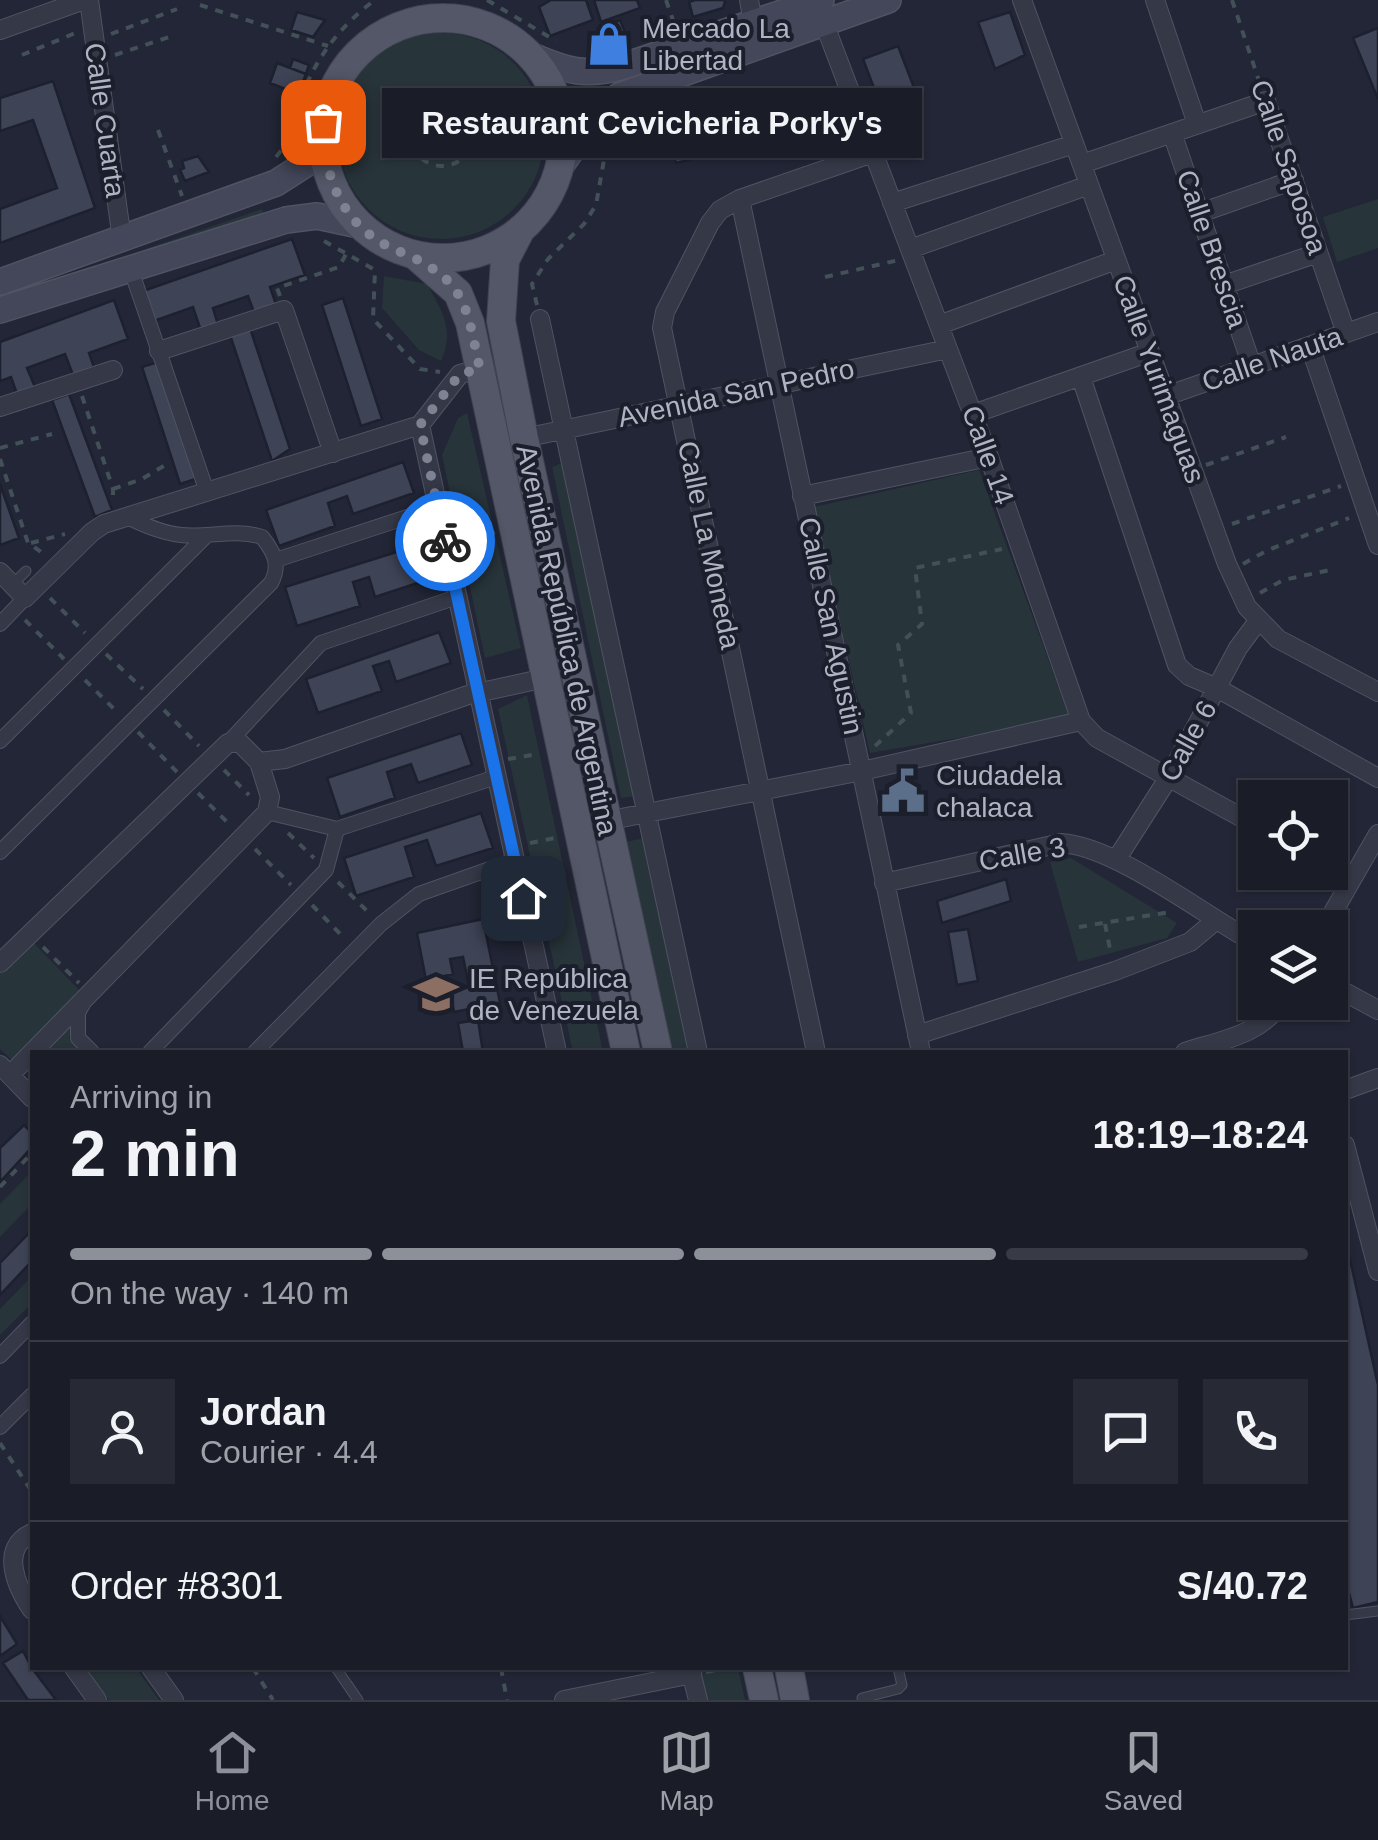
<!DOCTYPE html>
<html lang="en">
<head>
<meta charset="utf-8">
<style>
  :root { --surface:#1a1c28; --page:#272934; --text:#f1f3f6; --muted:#9fa1a8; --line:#383a45; --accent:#8c9099 }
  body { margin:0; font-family:Helvetica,sans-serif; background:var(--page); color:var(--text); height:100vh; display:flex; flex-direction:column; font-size:38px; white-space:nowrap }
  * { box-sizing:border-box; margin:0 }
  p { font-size:32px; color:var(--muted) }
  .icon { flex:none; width:55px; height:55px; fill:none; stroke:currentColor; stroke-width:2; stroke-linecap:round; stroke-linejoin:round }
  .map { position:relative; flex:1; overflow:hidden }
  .sheet { position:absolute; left:30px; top:1050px; width:1318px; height:620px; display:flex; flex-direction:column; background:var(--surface); border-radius:0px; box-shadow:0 2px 8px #0004,0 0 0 2px var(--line) }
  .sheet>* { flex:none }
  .fabs { position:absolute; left:1238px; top:780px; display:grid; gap:20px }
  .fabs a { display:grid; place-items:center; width:110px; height:110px; border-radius:0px; background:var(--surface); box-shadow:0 2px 8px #0004,0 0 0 2px var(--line); font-size:50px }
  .pin { position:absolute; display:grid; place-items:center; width:85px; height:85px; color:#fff; margin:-42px; border-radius:20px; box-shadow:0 5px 15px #0006 }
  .courier { position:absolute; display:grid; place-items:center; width:100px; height:100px; margin:-50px; border:8px solid #1a73e8; border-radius:50%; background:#fff; color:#222; box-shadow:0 2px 12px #0007 }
  .bubble { position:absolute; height:70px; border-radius:0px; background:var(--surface); box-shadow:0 2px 8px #0004,0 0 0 2px var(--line); font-size:32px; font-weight:700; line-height:70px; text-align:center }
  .summary em { font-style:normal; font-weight:700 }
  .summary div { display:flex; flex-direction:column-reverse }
  .summary { display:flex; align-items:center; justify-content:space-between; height:170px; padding:0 40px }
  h1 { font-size:65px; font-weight:700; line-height:75px }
  .bar { display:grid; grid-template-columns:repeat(4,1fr); gap:15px 10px; align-content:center; height:120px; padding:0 40px }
  .bar i { height:12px; border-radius:8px; background:var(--line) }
  .bar .on { background:var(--accent) }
  .bar p { grid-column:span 4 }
  .line { display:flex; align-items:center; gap:25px; padding:0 40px; border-top:2px solid var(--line) }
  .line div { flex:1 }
  .round { display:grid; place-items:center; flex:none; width:105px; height:105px; border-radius:0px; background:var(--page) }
  .tab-bar { display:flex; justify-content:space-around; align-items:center; height:140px; border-top:2px solid var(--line); background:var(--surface); font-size:28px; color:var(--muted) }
  .tab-bar a { display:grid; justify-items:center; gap:5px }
  .tab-bar .on { color:var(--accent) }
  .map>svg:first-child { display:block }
  .green { fill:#27343a }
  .building { fill:#3e4356; stroke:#1d202e; stroke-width:2.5 }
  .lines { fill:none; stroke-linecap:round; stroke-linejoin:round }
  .service-casing { stroke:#505362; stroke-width:11 }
  .pedestrian-casing { stroke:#505362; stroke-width:16 }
  .minor-casing { stroke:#505362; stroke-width:20 }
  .secondary-casing { stroke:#505362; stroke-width:28 }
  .primary-casing { stroke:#3f4250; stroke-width:30 }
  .path { stroke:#445057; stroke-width:4; stroke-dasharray:8 8; stroke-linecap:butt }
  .service { stroke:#353847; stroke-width:9 }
  .pedestrian { stroke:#353847; stroke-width:14 }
  .minor { stroke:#353847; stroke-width:18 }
  .secondary { stroke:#44475a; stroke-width:25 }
  .primary { stroke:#535767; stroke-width:28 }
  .done { stroke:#7e8292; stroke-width:10; stroke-dasharray:0 18 }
  .route { stroke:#1a73e8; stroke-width:12 }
  .labels { text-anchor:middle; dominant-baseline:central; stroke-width:8; stroke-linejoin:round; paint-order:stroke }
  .poi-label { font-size:28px; fill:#b0b3c3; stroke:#1b1e2b; text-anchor:start }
  .street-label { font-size:28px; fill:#b0b3c3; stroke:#1b1e2b }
</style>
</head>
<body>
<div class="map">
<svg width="1378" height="1700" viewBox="0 0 1378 1700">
  <rect width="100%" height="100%" fill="#222636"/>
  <!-- green -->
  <path class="green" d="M338 136a103 103 0 1 1 206 0a103 103 0 1 1-206 0Z
    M1378 199V248L1337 262 1323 217Z
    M262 209 266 221 150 261 146 249Z
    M384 276 427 284C442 311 455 330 441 361L419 350 382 308Z
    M467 413 521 648 485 658 442 455 458 418Z
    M564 462 635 796 621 798 552 467Z
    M979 470 1070 719 870 753 814 507Z
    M527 695 603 1052H573L498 709Z
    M645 838 691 1052H673L625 842Z
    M1071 858 1177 923 1167 938 1078 962 1050 862Z
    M30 939 83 994 14 1062 0 1049V970Z
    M74 1016 69 1038 82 1052H35Z
    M32 1171V1204L0 1237V1204Z
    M32 1276V1303L0 1335V1309Z
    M86 1668H136L159 1700H109Z
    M699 1668H738L745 1700H706Z"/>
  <!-- building -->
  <path class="building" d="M551 0H586L593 20 550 36 539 7Z
    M594 0H637L640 8 601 22Z
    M695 0H724L725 2 723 8 693 17 689 2Z
    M297 12 325 20 313 37 291 30Z
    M1010 12 1025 55 995 69 978 22Z
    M620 20 628 40 615 45 608 25Z
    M1378 28V99L1353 38Z
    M898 46 915 90 880 104 863 59Z
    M293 59 309 65 306 74 290 68Z
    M277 63 306 74 298 94 270 83Z
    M53 81 95 208 0 243V209L57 188 33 120 0 131V98Z
    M681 125 696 158 676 163 664 132Z
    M198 156 209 172 185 181 180 170 184 168 182 161Z
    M292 239 305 275 270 287 277 307 255 315 248 296 213 308 219 328 202 334 193 307 154 321 143 291Z
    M343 298 382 419 361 426 322 305Z
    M114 300 128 339 89 353 94 367 73 375 65 354 27 368 35 387 17 394 11 377 0 381V342Z
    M250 328 290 449 272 461 230 335Z
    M161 361 199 478 180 484 142 367Z
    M69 394 112 510 95 517 52 400Z
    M403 462 414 493 353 514 347 496 328 503 335 526 279 546 266 510Z
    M0 484 19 538 0 545Z
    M422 544 433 578 375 597 369 577 353 582 360 606 297 626 285 587Z
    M439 632 451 663 396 682 389 661 373 666 382 691 318 713 306 679Z
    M461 733 472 765 418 783 411 764 387 772 395 798 340 817 327 778Z
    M481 813 493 848 436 866 427 840 405 847 414 877 356 896 344 858Z
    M1006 879 1011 901 942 923 937 901Z
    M483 919 500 1003 454 1012 450 990 469 986 463 957 450 959 453 974 426 980 417 933Z
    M968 929 978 981 957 985 948 932Z
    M478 1020 483 1052H463L458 1023Z
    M24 1125 32 1133V1147L0 1182V1148Z
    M32 1230V1261L0 1295V1263Z
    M1345 1237 1378 1385V1602L1353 1608 1345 1578Z
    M0 1616 17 1644 0 1656Z
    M23 1651 32 1668 56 1700H28L3 1663Z"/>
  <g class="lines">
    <!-- service casing -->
    <g class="service-casing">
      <path id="service" d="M12 585 26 571
        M1345 1615 1378 1611
        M336 1668 358 1700
        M862 1698 898 1689 902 1685 898 1668"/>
    </g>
    <!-- pedestrian casing -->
    <g class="pedestrian-casing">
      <path id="pedestrian" d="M130 267 207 492
        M276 560 438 507
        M0 624 25 598
        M0 741 207 535
        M228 743 321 643 457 597
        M267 812 337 829 496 777
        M0 852 271 583C281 565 274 552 262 537 234 528 209 538 181 535 162 533 144 525 127 517
        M85 1000 78 1013V1038L92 1052
        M150 1052 326 870 337 829
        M255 1052 381 924 419 894 515 860
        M0 1356 32 1323
        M0 1427 32 1395"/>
    </g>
    <!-- minor casing -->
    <g class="minor-casing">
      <path id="minor" d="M89 0 122 240
        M749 0 753 23
        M1022 0 1227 564 1247 607 1278 639 1378 692
        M1155 0 1197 124
        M821 15 989 457 1081 721 1097 738 1255 825
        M0 30 84 0
        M1172 133 1252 366
        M1082 164 1266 101 1346 333
        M740 199 921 1052
        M892 203 1074 144
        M1200 213 1294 180
        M910 249 1089 185
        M1224 285 1318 253
        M540 319 698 1052
        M939 325 1116 260
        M1310 346 1378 545
        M159 351 284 310 333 453
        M480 369 460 374 420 425 557 1052
        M1081 377 1177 665 1189 676 1217 688 1378 778
        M1166 396 1378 322
        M0 407 113 370
        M973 414 1150 352
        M524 438 948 349
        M802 496 989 457
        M0 572 25 598 92 532 104 524 420 425
        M606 821 862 771 1081 721
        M1116 860 1169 777 1238 648 1258 621
        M1330 867 1352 879
        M884 883 1061 843C1115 846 1204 915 1255 943
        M1324 928 1378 834
        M0 963 228 743H240L259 762 285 759 468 695 545 678
        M1330 984 1378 1010
        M917 1035 1115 971 1190 942 1215 921
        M816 1052 662 328 665 312 710 223 720 210 740 199 873 153
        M1185 1052C1218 1041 1262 1035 1281 1002
        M0 1065 32 1098
        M10 1075 267 812 270 797 259 762
        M1345 1090 1378 1078
        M1345 1145 1378 1271
        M32 1533C0 1547 15 1585 32 1610
        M74 1668 97 1700
        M151 1668 174 1700
        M690 1668 698 1700
        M564 1700 692 1674"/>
    </g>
    <!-- secondary casing -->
    <g class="secondary-casing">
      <path id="secondary" d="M530 55C566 71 585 77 624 66L821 0
        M559 168 594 118 619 96 888 0
        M0 282 276 183 323 153
        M0 310 286 220 317 216 359 225"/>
    </g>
    <!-- primary casing -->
    <g class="primary-casing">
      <path id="primary" d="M323 138a120 120 0 1 1 240 0a120 120 0 1 1-240 0Z
        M521 229 505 260 501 321 524 438 658 1052
        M416 256 458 293 470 323 626 1052
        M757 1668 764 1700
        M789 1668 795 1700"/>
    </g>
    <!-- path -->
    <path class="path" d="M487 0 556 41
      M666 0 676 29
      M1232 0 1261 87
      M200 5 328 46
      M111 34 177 9
      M22 55 78 32
      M115 55 172 36
      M411 135a31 31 0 1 1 62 0a31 31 0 1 1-62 0Z
      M158 130 182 196
      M276 157C293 136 291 132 298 107 312 63 338 27 375 0
      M324 241 375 270 373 319 420 369 440 372
      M825 277 899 260
      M280 296 277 288 339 267 346 254
      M537 305 532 284 548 259 584 224 596 205 605 154 614 126
      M82 396 113 489V501
      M0 448 52 434
      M0 459 28 543 47 556
      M1206 465 1286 437
      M113 489 142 479 167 464
      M1232 524 1341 486
      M460 541 495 533
      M31 543 65 534
      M1243 564 1266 551 1349 518
      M1260 593 1283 580 1335 569
      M50 598 85 633
      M25 620 64 659
      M106 654 143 689
      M85 680 117 712
      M164 710 199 746
      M138 732 177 772
      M875 746 911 713 898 645 922 624 915 568 1002 549
      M508 759 538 754
      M224 770 249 795
      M198 793 230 825
      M288 833 314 858
      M530 843 560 837
      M255 849 291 885
      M338 882 370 914
      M312 905 344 938
      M1105 924 1111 954
      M1079 927 1170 912
      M43 947 79 983
      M0 1187 32 1153
      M0 1443 32 1492
      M253 1668 273 1700
      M501 1668 507 1700
      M706 1672 727 1668"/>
    <!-- service -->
    <use href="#service" class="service"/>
    <!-- pedestrian -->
    <use href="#pedestrian" class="pedestrian"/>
    <!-- minor -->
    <use href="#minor" class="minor"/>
    <!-- secondary -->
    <use href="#secondary" class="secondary"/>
    <!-- primary -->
    <use href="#primary" class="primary"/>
  </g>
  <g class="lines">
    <!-- done -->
    <path class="done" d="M323 122C323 176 342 227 396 250 418 259 445 272 458 294 471 315 474 345 480 369L460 374 420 425 445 541"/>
    <!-- route -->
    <path class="route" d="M445 541 523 898"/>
  </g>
  <!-- icons -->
  <defs>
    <g id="shop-bare" transform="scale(3.45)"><path d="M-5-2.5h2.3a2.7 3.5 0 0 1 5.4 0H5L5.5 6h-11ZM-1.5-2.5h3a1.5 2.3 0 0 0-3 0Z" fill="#3f7fe0" stroke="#1b1e2b" stroke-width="2.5" paint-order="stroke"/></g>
    <g id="civic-bare" transform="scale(3.45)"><path d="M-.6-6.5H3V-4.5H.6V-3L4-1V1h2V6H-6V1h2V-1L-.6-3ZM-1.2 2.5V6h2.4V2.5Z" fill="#5c6f8a" stroke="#1b1e2b" stroke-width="2.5" paint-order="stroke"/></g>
    <g id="school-bare" transform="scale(3.45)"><path d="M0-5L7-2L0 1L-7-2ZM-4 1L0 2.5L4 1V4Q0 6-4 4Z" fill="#8d6e63" stroke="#1b1e2b" stroke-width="2.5" paint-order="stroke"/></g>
  </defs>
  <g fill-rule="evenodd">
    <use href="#shop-bare" x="609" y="44"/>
    <use href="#civic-bare" x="903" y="791"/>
    <use href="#school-bare" x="436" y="994"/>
  </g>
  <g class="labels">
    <!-- poi labels -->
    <g class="poi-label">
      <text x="642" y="28">Mercado La<tspan x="642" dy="32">Libertad</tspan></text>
      <text x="936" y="775">Ciudadela<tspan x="936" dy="32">chalaca</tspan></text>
      <text x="469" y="978">IE República<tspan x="469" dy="32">de Venezuela</tspan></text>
    </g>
    <!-- street labels -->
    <g class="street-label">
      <text transform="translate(105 120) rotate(82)">Calle Cuarta</text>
      <text transform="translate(1289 167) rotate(71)">Calle Saposoa</text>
      <text transform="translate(1212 249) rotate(71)">Calle Brescia</text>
      <text transform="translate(1272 359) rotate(-19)">Calle Nauta</text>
      <text transform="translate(1159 379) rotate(70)">Calle Yurimaguas</text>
      <text transform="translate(736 393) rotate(-12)">Avenida San Pedro</text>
      <text transform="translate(988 455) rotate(70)">Calle 14</text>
      <text transform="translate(709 545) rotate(78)">Calle La Moneda</text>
      <text transform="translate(831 626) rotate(78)">Calle San Agustin</text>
      <text transform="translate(567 640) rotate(78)">Avenida República de Argentina</text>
      <text transform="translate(1188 741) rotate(-61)">Calle 6</text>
      <text transform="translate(1022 854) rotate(-10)">Calle 3</text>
    </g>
  </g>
</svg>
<div class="fabs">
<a><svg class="icon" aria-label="locate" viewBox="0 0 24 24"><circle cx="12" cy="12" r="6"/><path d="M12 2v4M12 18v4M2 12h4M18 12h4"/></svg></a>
<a><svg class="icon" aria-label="layers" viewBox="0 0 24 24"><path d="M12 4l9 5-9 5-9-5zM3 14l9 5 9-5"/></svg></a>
</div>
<div class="pin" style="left:323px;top:122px;background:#ea580c"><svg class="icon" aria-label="bag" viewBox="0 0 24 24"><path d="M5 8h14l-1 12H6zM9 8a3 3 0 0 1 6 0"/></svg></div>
<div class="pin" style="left:523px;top:898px;background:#1f2937"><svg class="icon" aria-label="home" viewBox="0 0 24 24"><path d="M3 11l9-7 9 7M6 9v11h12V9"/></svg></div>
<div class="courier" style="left:445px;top:541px"><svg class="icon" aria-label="bike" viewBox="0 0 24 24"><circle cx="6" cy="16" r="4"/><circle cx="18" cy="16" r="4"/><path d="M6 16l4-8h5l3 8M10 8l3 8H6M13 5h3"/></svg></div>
<div class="bubble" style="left:382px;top:88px;width:540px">Restaurant Cevicheria Porky's</div>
<section class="sheet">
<div class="summary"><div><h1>2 min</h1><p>Arriving in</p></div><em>18:19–18:24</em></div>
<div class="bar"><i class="on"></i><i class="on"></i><i class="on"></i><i></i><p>On the way · 140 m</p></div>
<div class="line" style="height:180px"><a class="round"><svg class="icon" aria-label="person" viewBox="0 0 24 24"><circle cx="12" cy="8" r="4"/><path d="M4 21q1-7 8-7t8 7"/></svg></a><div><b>Jordan</b><p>Courier · 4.4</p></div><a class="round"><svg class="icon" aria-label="chat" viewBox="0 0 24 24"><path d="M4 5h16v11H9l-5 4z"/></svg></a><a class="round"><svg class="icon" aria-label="phone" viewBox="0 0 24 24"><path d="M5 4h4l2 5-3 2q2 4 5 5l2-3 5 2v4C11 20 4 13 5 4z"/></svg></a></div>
<div class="line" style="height:130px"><div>Order #8301</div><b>S/40.72</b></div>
</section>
</div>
<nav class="tab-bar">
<a class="on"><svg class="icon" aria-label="home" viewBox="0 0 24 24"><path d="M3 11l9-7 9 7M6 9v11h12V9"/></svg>Home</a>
<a><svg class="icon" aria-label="map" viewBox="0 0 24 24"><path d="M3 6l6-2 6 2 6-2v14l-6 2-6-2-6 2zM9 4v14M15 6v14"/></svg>Map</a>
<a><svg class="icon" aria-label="saved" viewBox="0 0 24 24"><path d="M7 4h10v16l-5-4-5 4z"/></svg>Saved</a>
</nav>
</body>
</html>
